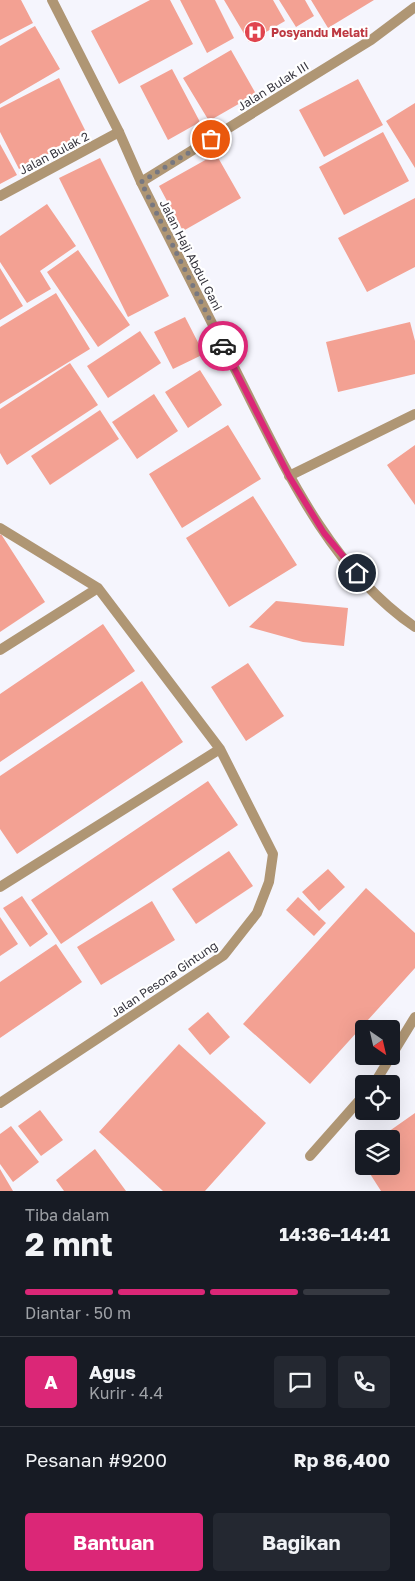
<!DOCTYPE html>
<html lang="id">
<head>
<meta charset="utf-8">
<style>
  :root { --surface:#171b24; --page:#242831; --text:#f1f3f6; --muted:#9ea1a6; --line:#363941; --accent:#db2777 }
  body { margin:0; font-family:"Golos Text",sans-serif; background:var(--page); color:var(--text); height:100vh; display:flex; flex-direction:column; font-size:19px; white-space:nowrap }
  * { box-sizing:border-box; margin:0 }
  p { font-size:16px; color:var(--muted) }
  .icon { flex:none; width:28px; height:28px; fill:none; stroke:currentColor; stroke-width:2; stroke-linecap:round; stroke-linejoin:round }
  .map { position:relative; height:1191px; overflow:hidden }
  .side { display:flex; flex-direction:column; background:var(--surface); flex:1 }
  .side>* { flex:none }
  .needle { width:32px; rotate:146deg }
  .controls { position:absolute; left:355px; top:1020px; display:grid; gap:10px }
  .controls a { display:grid; place-items:center; width:45px; height:45px; border-radius:5px; background:var(--surface); box-shadow:0 5px 20px #0002; font-size:25px }
  .pin { position:absolute; display:grid; place-items:center; width:42px; height:42px; color:#fff; margin:-21px; border:2px solid #fff; border-radius:50%; box-shadow:0 1px 5px #0007 }
  .courier { position:absolute; display:grid; place-items:center; width:50px; height:50px; margin:-25px; border:4px solid #db2777; border-radius:50%; background:#fff; color:#222; box-shadow:0 1px 6px #0007 }
  .overview em { font-style:normal; font-weight:700 }
  .overview div { display:flex; flex-direction:column-reverse }
  .overview { display:flex; align-items:center; justify-content:space-between; height:85px; padding:0 25px }
  h1 { font-size:32px; font-weight:700; line-height:38px }
  .bar { display:grid; grid-template-columns:repeat(4,1fr); gap:8px 5px; align-content:center; height:60px; padding:0 25px }
  .bar i { height:6px; border-radius:4px; background:var(--line) }
  .bar .selected { background:var(--accent) }
  .bar p { grid-column:span 4 }
  .line { display:flex; align-items:center; gap:12px; padding:0 25px; border-top:1px solid var(--line) }
  .line div { flex:1 }
  .round { display:grid; place-items:center; flex:none; width:52px; height:52px; border-radius:5px; background:var(--page) }
  .primary-button { display:flex; gap:10px; margin-top:auto; padding:10px 25px }
  .primary-button a { flex:1; height:58px; border-radius:5px; background:var(--accent); color:#fff; font-size:20px; font-weight:700; line-height:58px; text-align:center }
  .primary-button a+a { background:var(--page); color:var(--text) }
  .map>svg:first-child { display:block }
  .building { fill:#f3a193 }
  .lines { fill:none; stroke-linecap:round; stroke-linejoin:round }
  .minor { stroke:#af9674; stroke-width:10 }
  .tertiary { stroke:#af9674; stroke-width:10 }
  .done { stroke:#787880; stroke-width:5; stroke-dasharray:0 9 }
  .route { stroke:#db2777; stroke-width:6 }
  .labels { text-anchor:middle; dominant-baseline:central; stroke-width:4.5; stroke-linejoin:round; paint-order:stroke }
  .health-label { font-size:12px; font-weight:bold; fill:#be3a42; stroke:#fff; text-anchor:start }
  .street-label { font-size:12px; fill:#35343d; stroke:#fff }
</style>
</head>
<body>
<div class="map">
<svg width="415" height="1191" viewBox="0 0 415 1191">
  <rect width="100%" height="100%" fill="#f5f5fd"/>
  <!-- building -->
  <path class="building" d="M0 0H21L33 23 0 40Z
    M150 0H170L193 44 119 84 91 31Z
    M180 0H215L234 38 207 53Z
    M224 0H273L285 21 249 42Z
    M279 0H305L314 16 296 27Z
    M311 0H374L328 28Z
    M35 26 60 69 0 104V46Z
    M231 50 256 94 209 121 183 78Z
    M172 69 200 122 168 140 140 86Z
    M59 78 87 134 19 169 0 132V108Z
    M358 79 383 125 324 157 299 110Z
    M415 103V168L386 121Z
    M383 132 409 181 344 215 319 167Z
    M0 144 17 175 0 184Z
    M216 154 241 198 183 231 159 186Z
    M100 158 169 296 128 317 59 178Z
    M415 198V267L367 292 338 238Z
    M47 204 76 246 40 271 51 289 27 303 0 262V236Z
    M78 250 130 325 98 347 47 272Z
    M0 268 23 306 0 320Z
    M56 293 90 349 0 404V327Z
    M185 317 204 354 173 369 154 332Z
    M410 322 415 341V374L338 392 326 342Z
    M140 331 161 363 108 398 87 366Z
    M70 363 98 405 7 465 0 453V409Z
    M200 370 222 405 188 428 165 392Z
    M154 394 178 431 137 459 112 422Z
    M100 410 119 439 50 485 31 456Z
    M228 425 261 479 182 528 149 474Z
    M415 445V505L387 465Z
    M253 496 297 565 229 607 186 538Z
    M1 534 45 602 0 632V535Z
    M276 601 348 608 344 646 303 642 249 627Z
    M103 624 135 671 0 762V694Z
    M248 663 284 716 246 741 211 687Z
    M142 681 183 742 17 854 0 829V776Z
    M208 781 238 825 61 944 31 900Z
    M229 851 253 886 196 924 172 889Z
    M328 869 345 887 319 911 302 892Z
    M366 888 415 933V968L310 1084 243 1024Z
    M22 896 48 934 30 947 3 908Z
    M298 897 326 923 314 936 286 910Z
    M152 901 175 940 101 985 77 947Z
    M0 917 18 944 0 956Z
    M56 944 82 982 0 1038V982Z
    M208 1012 230 1037 210 1055 188 1029Z
    M179 1044 266 1123 205 1191H163L99 1132Z
    M40 1110 63 1140 41 1156 18 1126Z
    M415 1113V1191H381L365 1166H391V1139H378Z
    M11 1126 39 1162 13 1182 0 1164V1134Z
    M95 1149 126 1191H64L56 1180Z
    M0 1169 13 1191H0Z"/>
  <g class="lines">
    <!-- minor -->
    <path class="minor" d="M141 182 371 40 415 7
      M0 196 119 132
      M289 476 415 414
      M0 528 98 588 220 749 273 854 269 882 257 913 224 955 0 1103
      M0 650 98 588
      M0 887 220 749
      M374 1084 415 1017
      M310 1156 364 1095"/>
    <!-- tertiary -->
    <path class="tertiary" d="M52 0 119 132 141 182C173 247 206 311 238 375 284 466 329 568 415 627"/>
  </g>
  <g class="lines">
    <!-- done -->
    <path class="done" d="M211 139 141 182 223 346"/>
    <!-- route -->
    <path class="route" d="M223 346 289 476 324 533 357 573"/>
  </g>
  <!-- icons -->
  <defs>
    <g id="hospital-disc" transform="scale(1.125)"><circle r="9.5" fill="#e0444e" stroke="#fff"/><path d="M-5-5h3v3.5h4V-5h3V5h-3V1.5h-4V5h-3Z" fill="#fff"/></g>
  </defs>
  <g fill-rule="evenodd">
    <use href="#hospital-disc" x="255" y="32"/>
  </g>
  <g class="labels">
    <!-- health labels -->
    <g class="health-label">
      <text x="271" y="32">Posyandu Melati</text>
    </g>
    <!-- street labels -->
    <g class="street-label">
      <text transform="translate(273 86) rotate(-32)">Jalan Bulak III</text>
      <text transform="translate(54 153) rotate(-28)">Jalan Bulak 2</text>
      <text transform="translate(191 255) rotate(63)">Jalan Haji Abdul Gani</text>
      <text transform="translate(164 979) rotate(-34)">Jalan Pesona Gintung</text>
    </g>
  </g>
</svg>
<div class="controls">
<a><svg class="needle" viewBox="-14 -14 28 28"><path d="M0-13l5 13h-10z" fill="#e53935"/><path d="M0 13l5-13h-10z" fill="#9ea1a6"/></svg></a>
<a><svg class="icon" aria-label="locate" viewBox="0 0 24 24"><circle cx="12" cy="12" r="6"/><path d="M12 2v4M12 18v4M2 12h4M18 12h4"/></svg></a>
<a><svg class="icon" aria-label="layers" viewBox="0 0 24 24"><path d="M12 4l9 5-9 5-9-5zM3 14l9 5 9-5"/></svg></a>
</div>
<div class="pin" style="left:211px;top:139px;background:#ea580c"><svg class="icon" aria-label="bag" viewBox="0 0 24 24"><path d="M5 8h14l-1 12H6zM9 8a3 3 0 0 1 6 0"/></svg></div>
<div class="pin" style="left:357px;top:573px;background:#1f2937"><svg class="icon" aria-label="home" viewBox="0 0 24 24"><path d="M3 11l9-7 9 7M6 9v11h12V9"/></svg></div>
<div class="courier" style="left:223px;top:346px"><svg class="icon" aria-label="car" viewBox="0 0 24 24"><path d="M5 17H2v-5l4-1 3-4h7l3 4 3 1v5h-3M9 17h6M6 11h13"/><circle cx="7" cy="17" r="2"/><circle cx="17" cy="17" r="2"/></svg></div>
</div>
<section class="side">
<div class="overview"><div><h1>2 mnt</h1><p>Tiba dalam</p></div><em>14:36–14:41</em></div>
<div class="bar"><i class="selected"></i><i class="selected"></i><i class="selected"></i><i></i><p>Diantar · 50 m</p></div>
<div class="line" style="height:90px"><b class="round" style="background:var(--accent);color:#fff">A</b><div><b>Agus</b><p>Kurir · 4.4</p></div><a class="round"><svg class="icon" aria-label="chat" viewBox="0 0 24 24"><path d="M4 5h16v11H9l-5 4z"/></svg></a><a class="round"><svg class="icon" aria-label="phone" viewBox="0 0 24 24"><path d="M5 4h4l2 5-3 2q2 4 5 5l2-3 5 2v4C11 20 4 13 5 4z"/></svg></a></div>
<div class="line" style="height:65px"><div>Pesanan #9200</div><b>Rp 86,400</b></div>
<div class="primary-button"><a>Bantuan</a><a>Bagikan</a></div>
</section>
</body>
</html>
